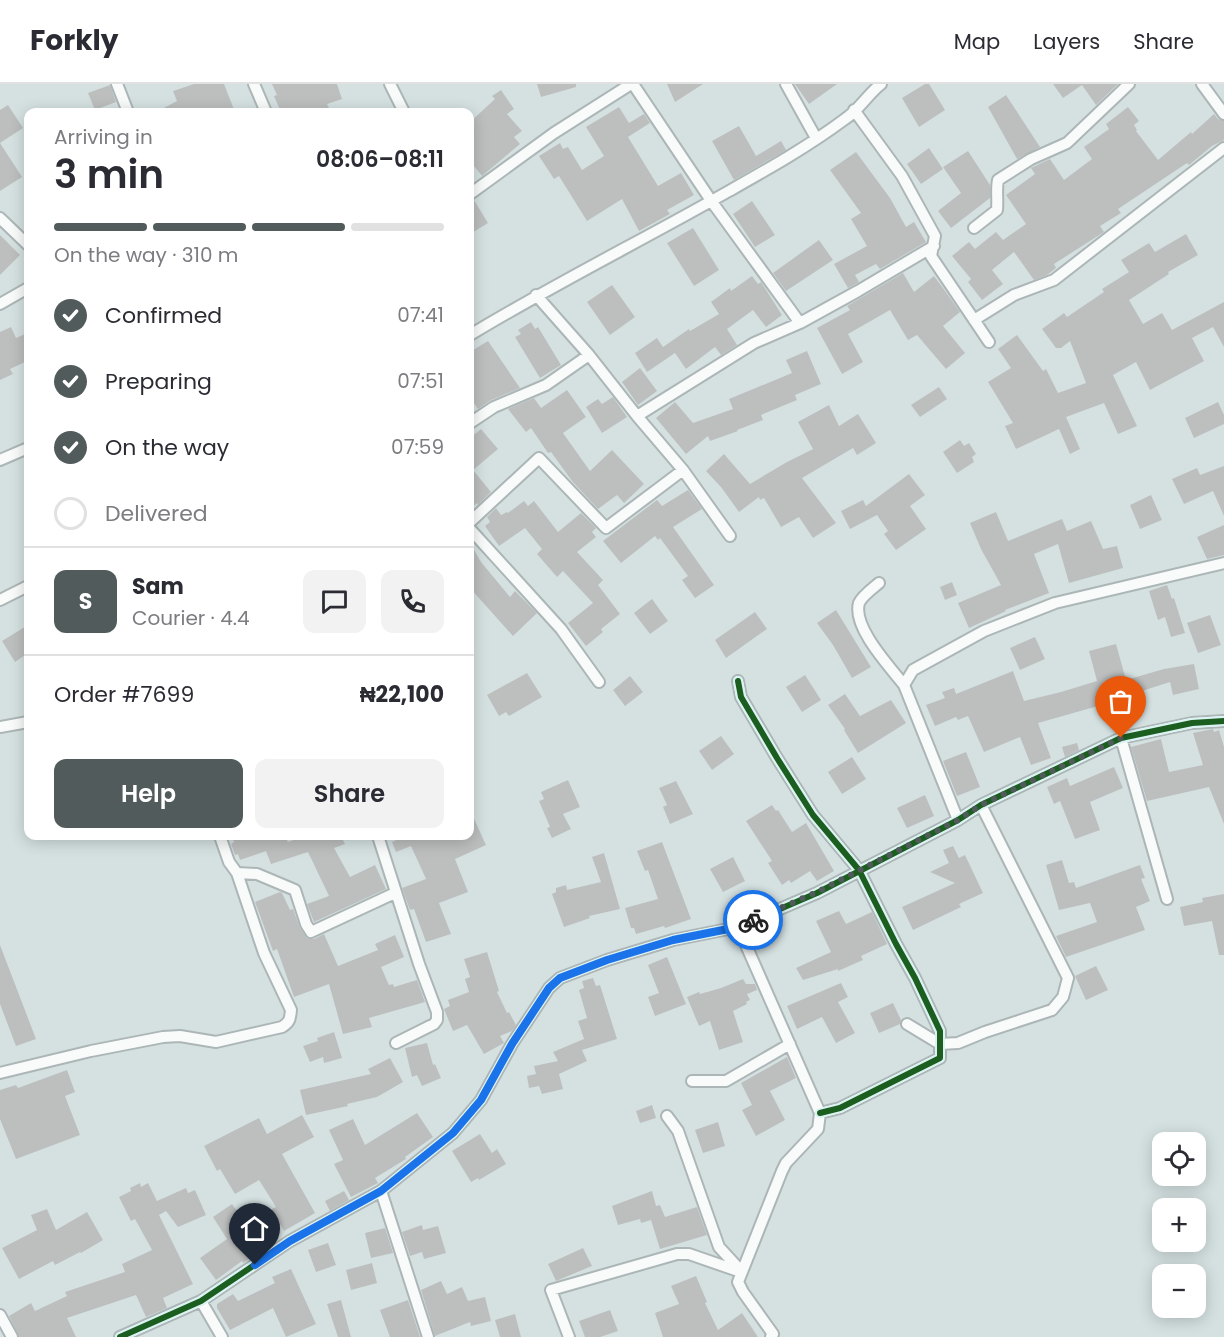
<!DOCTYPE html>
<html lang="en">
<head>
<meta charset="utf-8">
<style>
  :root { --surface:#fff; --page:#f2f2f3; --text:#2b2b33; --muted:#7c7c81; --line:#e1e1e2; --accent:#525b5b }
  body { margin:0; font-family:Poppins,sans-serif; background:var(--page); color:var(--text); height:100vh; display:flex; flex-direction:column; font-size:22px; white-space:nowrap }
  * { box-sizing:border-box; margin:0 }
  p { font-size:20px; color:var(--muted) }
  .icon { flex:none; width:33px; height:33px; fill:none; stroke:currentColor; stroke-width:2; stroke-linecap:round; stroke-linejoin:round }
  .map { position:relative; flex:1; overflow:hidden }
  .drawer { position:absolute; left:24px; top:24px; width:450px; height:732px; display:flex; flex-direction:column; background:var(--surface); border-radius:12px; box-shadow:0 3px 15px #0003 }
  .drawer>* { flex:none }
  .tools { position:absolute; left:1152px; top:1048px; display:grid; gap:12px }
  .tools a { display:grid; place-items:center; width:54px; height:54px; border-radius:12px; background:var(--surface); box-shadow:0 3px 15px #0003; font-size:30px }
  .pin { position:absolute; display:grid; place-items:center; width:51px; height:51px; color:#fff; margin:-62px -26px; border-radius:50% 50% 50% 0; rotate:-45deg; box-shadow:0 0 6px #0007 }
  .pin .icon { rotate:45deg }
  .courier { position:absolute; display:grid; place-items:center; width:60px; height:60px; margin:-30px; border:4px solid #1a73e8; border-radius:50%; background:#fff; color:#222; box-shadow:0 2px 8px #0007 }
  .summary em { font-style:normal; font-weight:600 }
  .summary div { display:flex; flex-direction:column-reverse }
  .summary { display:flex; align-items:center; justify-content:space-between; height:102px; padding:0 30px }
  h1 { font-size:39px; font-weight:600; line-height:45px }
  .bar { display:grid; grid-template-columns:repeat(4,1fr); gap:9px 6px; align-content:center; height:72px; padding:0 30px }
  .bar i { height:8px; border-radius:4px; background:var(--line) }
  .bar .active { background:var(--accent) }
  .bar p { grid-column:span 4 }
  .line { display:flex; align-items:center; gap:15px; padding:0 30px; border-top:2px solid var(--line) }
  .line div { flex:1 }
  .round { display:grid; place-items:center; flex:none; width:63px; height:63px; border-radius:12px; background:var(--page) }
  ol { padding:0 30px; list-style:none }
  li { display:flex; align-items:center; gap:18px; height:66px }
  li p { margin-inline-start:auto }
  li .icon { padding:6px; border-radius:50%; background:var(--accent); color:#fff; stroke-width:4 }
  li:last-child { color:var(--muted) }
  li i { width:33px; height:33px; border:3px solid var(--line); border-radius:50% }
  .button { display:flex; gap:12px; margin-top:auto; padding:12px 30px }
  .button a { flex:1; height:69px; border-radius:12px; background:var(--accent); color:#fff; font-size:24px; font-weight:600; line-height:69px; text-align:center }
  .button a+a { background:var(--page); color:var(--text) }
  header { display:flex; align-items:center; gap:36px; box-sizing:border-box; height:84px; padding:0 30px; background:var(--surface); border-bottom:2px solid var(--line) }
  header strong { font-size:28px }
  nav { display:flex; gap:33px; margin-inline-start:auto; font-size:21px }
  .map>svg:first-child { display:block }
  .building { fill:#bdbfbf }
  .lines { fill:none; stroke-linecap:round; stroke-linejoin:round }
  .street-casing { stroke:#acb6b6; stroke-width:14 }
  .street { stroke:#f9fafa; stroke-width:10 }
  .cycleway-casing { stroke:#dcf3f4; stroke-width:10 }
  .cycleway { stroke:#1b5e20; stroke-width:6 }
  .done { stroke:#525b5b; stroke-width:6; stroke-dasharray:0 10.8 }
  .route { stroke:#1a73e8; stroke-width:8 }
</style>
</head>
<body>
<header>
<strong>Forkly</strong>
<nav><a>Map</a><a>Layers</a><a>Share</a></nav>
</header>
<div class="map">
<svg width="1224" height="1253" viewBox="0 0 1224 1253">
  <rect width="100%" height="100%" fill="#d5e1e1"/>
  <!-- building -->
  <path class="building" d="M194 0H224L235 28H156L177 17 173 7Z
    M272 0H337L342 15 327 20 331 28H281L274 12 277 11Z
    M537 0H576V3L541 13Z
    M667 0H703L675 18Z
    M795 0H837L809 20Z
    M925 0H929L945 26 919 43 902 14Z
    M1053 0H1118L1096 21 1082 1 1063 14Z
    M110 1 116 18 95 26 88 9Z
    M501 6 514 25 507 30 522 47 514 53 520 60 482 92 470 77V38L495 15 492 12Z
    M1006 11 1040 63 1017 75 988 23Z
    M8 21 23 44 0 59 22 93 0 107V26Z
    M619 23 629 39 644 30 650 39 628 53 658 102 681 89 694 111 667 126 670 130 639 147 622 115 587 137 559 92 554 95 539 72 560 59 563 65 568 63 582 86 604 72 586 43Z
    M1128 23 1139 37 1134 41 1137 46 1136 47 1158 76 1191 48 1192 50 1214 30 1218 35 1224 37V56L1212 62 1189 81 1187 79 1118 125 1121 129 1100 142 1104 148 1054 180 1056 184 1047 191 1034 196 1014 168 992 186 1003 200 982 216 968 198 971 195 952 172 969 158 975 165 996 148 1003 156 1026 140 1006 111 1035 90 1031 84 1050 75 1064 96 1092 75 1084 63 1109 45 1106 40Z
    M739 42 756 72 781 57 786 66 734 96 712 57Z
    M929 64 943 85 921 100 907 80Z
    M968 67 990 101V114L951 144 938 127 961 109 943 83Z
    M856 68 890 114 906 143 914 138 926 158 880 185 876 180 855 191 859 198 848 204 834 180 867 162 851 135 861 129 830 86Z
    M474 116 488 139 470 150V117Z
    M752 117 775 151 755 163 733 130Z
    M693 144 719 186 694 202 667 159Z
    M1186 150 1198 171 1168 188 1169 190 1129 216 1143 240 1162 229 1172 246 1224 218V263L1213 243 1192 254 1204 277 1150 306 1136 278 1113 291 1137 342 1118 350 1104 319 1066 333 1080 365 1070 370 1059 345 1016 365 1005 342 1013 339 988 298 1011 284 998 265 1017 251 1043 287 1046 285 1058 309 1086 299 1070 257 1061 264H1056L1042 245 1064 229 1067 233 1104 208 1102 205 1129 188 1121 176 1149 159 1155 168Z
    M0 151 20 171 0 191Z
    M819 156 833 176 786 207 773 189Z
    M903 189 914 208 934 192 943 204 960 228 943 242 965 269 946 285 917 251 908 256 890 226 848 250 863 278 842 290 817 244 850 226 847 222Z
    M752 192 758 200 761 198 782 231 766 243 753 226 727 245 737 261 721 271 715 263 686 285 675 269 647 288 635 269 657 254 663 263 689 245 690 247 719 230 711 218 730 204 731 207Z
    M612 201 635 233 610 251 587 218Z
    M531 238 535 245 538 243 561 281 540 294 515 253 521 250 518 246Z
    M11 243 16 254 25 250 28 257V270L26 271 25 278 10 285 13 290 0 296V248Z
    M488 257 520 304 491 316 478 325 470 313V268Z
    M807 267 821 300 795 311 797 316 761 331 763 336 737 346 738 347 710 357 708 352 686 370 656 334 675 318 693 339 733 325 729 315 792 289 786 276Z
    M640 284 657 307 638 321 622 298Z
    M939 303 947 315 920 333 911 321Z
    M567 306 586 333 563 349 590 387 612 366 644 400 624 419 617 411 598 425 572 397 551 368 548 369 531 344 526 348 508 325 534 314 541 324Z
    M613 313 627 333 602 349 586 323 598 315 602 320Z
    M1218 318 1224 331V340L1194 354 1185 334Z
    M829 321 839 342 858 330 876 359 857 371 853 364 802 394 836 439 813 454 799 433 781 443 764 414 760 416 759 413 739 428 721 403 706 387 724 370 750 400 787 378 813 365 798 338Z
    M481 345 498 365 473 386 491 408 478 421 477 419 470 425V354Z
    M960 356 964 362 969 359 976 370 972 373 974 378 957 389 943 368Z
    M1224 382V432L1213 407 1184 420 1172 395 1197 384 1200 391Z
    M909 390 925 411 910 422 926 445 896 466 884 450 888 447 877 431 850 445 841 427 863 416 866 422Z
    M688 406 702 425 673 443 714 501 695 514 682 496 688 492 660 454 658 456 655 452 621 479 603 457 657 416 662 422Z
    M1151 411 1162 436 1140 445 1130 421Z
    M524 417 528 422 534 417 558 448 581 429 596 444 592 448 596 453 577 468 603 496 598 501 620 530 601 545 603 548 586 562 568 539 593 519 563 487 557 493 537 470 542 465 525 444 499 462 485 442 490 438 487 433 496 424 501 431 507 428 508 429Z
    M996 428 1008 457 1062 435 1067 447 1091 437 1103 465 1117 462 1123 484 1069 499 1058 460 1034 470 1049 509 1005 526 1006 527 969 544 958 519 1001 501 981 465 970 439Z
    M1224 441V471L1207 475 1197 453Z
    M470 459 481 478 510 513 515 507 537 529 513 552 470 504Z
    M952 498 957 511 945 516 940 503Z
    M1167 501 1172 515 1174 514 1185 549 1171 553 1165 533 1158 536 1149 507Z
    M652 515 668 537 650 550 634 529Z
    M836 526 871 583 852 594 833 561 817 539Z
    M755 528 767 545 726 574 715 556Z
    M1210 531 1221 561 1198 569 1187 539Z
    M28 541V569L15 578 2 557Z
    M1035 553 1045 575 1020 586 1010 564Z
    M1116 560 1126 596 1164 585 1194 580 1199 605 1173 611 1170 598 1123 613 1127 624 1108 630 1105 620 1038 639 1051 674 1031 681 1020 653 984 668 968 632 958 636 956 633 935 642 926 621 945 614 942 608 954 604 956 610 1013 587 1024 617 1061 608 1097 597 1089 567Z
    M527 589 542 613 509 632 506 628 499 632 487 611Z
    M805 591 821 616 802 628 786 603Z
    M630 592 643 608 625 622 613 606Z
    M845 610 860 632 891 616 906 639 858 669 844 646 845 645 828 621Z
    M1213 645 1214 648 1219 646 1224 663V740L1209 703 1147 717 1131 663 1161 655 1169 688 1203 681 1193 649Z
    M721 652 734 670 712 686 699 667Z
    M1077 659 1079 666 1065 673 1062 663Z
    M966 668 980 703 957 712 943 677Z
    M852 673 866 695 842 710 828 688Z
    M1114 683 1123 704 1090 718 1100 746 1075 755 1060 717 1054 720 1047 703 1067 694 1070 702Z
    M568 696 580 723 563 730 571 745 552 754 547 744 550 743 539 717 544 715 541 708Z
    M676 697 693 730 670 740 663 723 667 721 659 704Z
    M925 711 934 732 907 744 897 724Z
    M772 721 776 727 778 726 792 748 806 739 834 787 817 797 810 787 791 799 789 796 782 801 768 779 772 777 746 737Z
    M470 726 486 761 455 775 468 808 439 819 451 850 426 858 414 825 410 826 402 804 426 795 411 762 396 768 392 758 406 752H470Z
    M232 752H285L288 758 305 752H341L345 760 334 764 350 793 375 781 386 805 314 838 307 820 329 812 308 768 271 780 266 767 240 776 238 770 235 771 231 760 234 758Z
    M662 758 691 835 665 844 664 842 636 850 634 844H631L625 824 658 815 648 786 645 787 637 767Z
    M953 762 959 774 965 771 983 809 959 820 961 823 913 846 902 823 955 799 930 788 949 779 943 766Z
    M604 769 620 825 589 832 590 834 564 843 552 810 556 808V804L566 801 567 806 601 798 592 773Z
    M733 773 745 797 723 808 710 785Z
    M1062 776 1069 799 1074 798 1076 804 1140 781 1145 794 1141 795 1150 817 1136 823 1145 846 1066 873 1056 852 1097 838 1090 819 1059 826 1046 781Z
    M280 808 282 809 290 826 293 825 300 844 307 854 314 855 324 850 338 882 378 866 375 860 395 851 404 873 381 883 389 901 393 900 394 903 417 896 425 918 369 934 372 943 343 950 329 900 294 913 277 865 273 867 255 818Z
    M1224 810V871H1219L1212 837 1184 842 1180 823 1203 818 1202 814Z
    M839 827 846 840 872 828 887 860 861 872 863 876 838 887V885L803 896 796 884 831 868 816 837Z
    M0 861 36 955 16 962 0 920Z
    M487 868 499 907 497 908 507 929 509 928 516 941 512 947 500 952 504 959 484 970 467 941 453 947 444 925 450 922 448 916 469 908 465 895 470 893 464 875Z
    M667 873 686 920 655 932 648 913 659 909 648 881Z
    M1096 882 1108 906 1086 916 1075 892Z
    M593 894 596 902 600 901 617 955 582 966 587 977 559 990 563 1005 542 1010 539 1002 529 1004 527 992 536 990 534 982 558 977 553 968 584 955 578 937 587 934 579 906 584 904 582 897Z
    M743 895 746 900H755L757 906 747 910 750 916 746 918 747 920 733 927 743 958 719 966 710 937 699 942 687 913 699 908 700 910 721 904Z
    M841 899 848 913 838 918 855 949 836 959 822 933 797 945 787 922Z
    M893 919 901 936 900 940 879 949 870 929Z
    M334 948 342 974 324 979 323 973 310 978 303 962 318 957 317 954Z
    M427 959 433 981 435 980 441 994 422 1002 417 991 412 993 405 964Z
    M787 973 796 994 770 1007 785 1036 756 1052 742 1026 752 1021 741 999Z
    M390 974 403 998 377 1013 347 1020 348 1022 306 1031 300 1006 371 990 368 985Z
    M67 986 75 1008 65 1012 80 1051 16 1075 0 1035V1006L16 1001 18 1004Z
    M652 1021 656 1034 640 1039 636 1027Z
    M417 1029 433 1053 405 1073 406 1075 375 1094 378 1099 351 1113 334 1080 343 1076 329 1046 353 1035 365 1061Z
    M302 1031 314 1053 282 1070 315 1129 284 1147 272 1125 276 1123 259 1096 235 1110 220 1085 217 1087 204 1062 259 1034 267 1050Z
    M718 1038 725 1062 703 1069 695 1046Z
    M480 1050 492 1069 497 1065 506 1080 479 1096 478 1094 471 1098 452 1067Z
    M140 1099 141 1103 148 1099 157 1117 186 1104 188 1109 195 1106 206 1131 178 1143 166 1127 159 1131 193 1200 163 1214 167 1224 146 1233 136 1211 67 1234 76 1253H19L9 1232 31 1219 35 1227 67 1212 65 1208 125 1188 122 1180 152 1166 135 1135 131 1137 119 1113 131 1107 130 1104Z
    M344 1107 349 1116 330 1127 325 1117Z
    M652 1107 656 1122 660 1121 665 1133 697 1123 707 1151 660 1165 651 1136 641 1139 640 1135 618 1141 612 1122Z
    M232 1120 263 1166 243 1179 242 1177 216 1196 200 1174 227 1155 213 1133Z
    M47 1125 56 1146 87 1128 103 1156 81 1169 80 1168 55 1181 53 1177 19 1195 2 1164 37 1146 31 1131Z
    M422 1141 423 1146 438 1142 446 1169 424 1175 422 1168 410 1172 402 1148Z
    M385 1144 393 1169 371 1174 365 1149Z
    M328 1159 336 1181 316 1188 308 1166Z
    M583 1164 592 1182 556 1197 548 1180Z
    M372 1179 377 1199 351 1206 346 1186Z
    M291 1185 316 1240 286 1253 273 1224 230 1246 217 1224V1220L233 1210 238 1217 275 1199 272 1193Z
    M696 1192 707 1218 705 1219 718 1246 742 1229 758 1253H663L655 1229 679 1220 671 1202Z
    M441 1197 447 1210 462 1203 468 1217 485 1213 491 1237 471 1242 470 1238 435 1252 421 1206Z
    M341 1216 351 1253H338L327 1220Z
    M408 1216 420 1253H390L380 1226Z
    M610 1226 618 1247 600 1253H585L579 1237Z
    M515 1230 521 1253H500L495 1236Z"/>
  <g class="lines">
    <!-- street casing -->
    <g class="street-casing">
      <path id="street" d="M117 0 128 28
        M254 0 266 28
        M390 0 404 28
        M633 0 712 118 800 239
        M786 0 816 54
        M1202 0 1224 30
        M854 26 902 92 935 152 931 172 989 258
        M470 110 554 49 631 0
        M0 134 28 161
        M974 144 997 126C998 115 996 106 998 96L1031 75 1067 59 1129 0
        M536 211 589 271 637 332 683 386 730 452
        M0 220 28 204
        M974 236 1014 211 1054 196 1224 64
        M470 251C554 200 643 156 729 107 768 85 809 62 845 35 859 26 868 10 881 0
        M637 332 754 259 800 239 858 207 934 162
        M470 339 494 323 546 301 589 271
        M0 376 28 364
        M470 438 539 374 606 444 683 386
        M470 445 561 545 599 598
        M879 499C873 504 862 512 859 519 852 543 890 583 904 601
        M0 516 28 502
        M738 597 741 613 777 674 813 731 859 786 896 860 915 894 940 947V974L840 1024 820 1029
        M0 643 28 638
        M1121 654 1167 815
        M958 736 904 601 913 586 984 547 1055 519 1224 479
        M220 752 229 778 237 789 257 790 295 806 306 840 311 848 395 809
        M378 752 419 880 437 928V936L434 940 396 959
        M738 843 820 1029 818 1045 786 1079 782 1087 738 1198 743 1208 773 1250 771 1253
        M907 940 940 960 958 959 985 948 1052 926 1063 913 1068 894 981 721
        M0 989 91 967 163 953 180 952 216 958 282 943C290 938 290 935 291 926L264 869 237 789
        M692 997H726L790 960
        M667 1032 678 1047 719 1163 741 1187
        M381 1107 428 1253
        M201 1217 222 1253
        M0 1231 12 1253
        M120 1253 201 1217 290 1157 381 1107 453 1049 481 1016 512 960 549 904 560 894 607 876 673 856 738 843 817 809 958 736 981 721 1121 654 1192 639 1224 637
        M569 1253 551 1206 677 1170H689L741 1188"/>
    </g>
    <!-- street -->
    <use href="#street" class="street"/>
    <!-- cycleway casing -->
    <g class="cycleway-casing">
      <path id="cycleway" d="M738 597 741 613 777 674 813 731 859 786 896 860 915 894 940 947V974L840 1024 820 1029
        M120 1253 201 1217 290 1157 381 1107 453 1049 481 1016 512 960 549 904 560 894 607 876 673 856 738 843 817 809 958 736 981 721 1121 654 1192 639 1224 637"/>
    </g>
    <!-- cycleway -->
    <use href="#cycleway" class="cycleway"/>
  </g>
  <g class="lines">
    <!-- done -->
    <path class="done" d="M753 836 817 808 958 736 981 721 1121 654"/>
    <!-- route -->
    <path class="route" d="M255 1181 290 1157 381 1107 453 1049 481 1016 512 960 549 904 560 894 607 876 673 856 738 843 753 836"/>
  </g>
</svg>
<div class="tools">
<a><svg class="icon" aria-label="locate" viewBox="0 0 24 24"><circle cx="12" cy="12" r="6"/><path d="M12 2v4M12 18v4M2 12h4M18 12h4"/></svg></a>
<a>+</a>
<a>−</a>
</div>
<div class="pin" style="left:1121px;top:654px;background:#ea580c"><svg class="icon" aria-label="bag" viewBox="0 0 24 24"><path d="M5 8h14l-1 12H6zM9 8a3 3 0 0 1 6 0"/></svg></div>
<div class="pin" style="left:255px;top:1181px;background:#1f2937"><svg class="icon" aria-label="home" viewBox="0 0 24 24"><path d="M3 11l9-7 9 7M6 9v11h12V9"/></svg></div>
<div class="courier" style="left:753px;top:836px"><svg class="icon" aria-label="bike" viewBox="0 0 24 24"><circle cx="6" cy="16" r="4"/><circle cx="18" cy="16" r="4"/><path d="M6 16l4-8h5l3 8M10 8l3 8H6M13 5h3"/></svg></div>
<section class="drawer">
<div class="summary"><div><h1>3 min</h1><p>Arriving in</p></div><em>08:06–08:11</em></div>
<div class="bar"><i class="active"></i><i class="active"></i><i class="active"></i><i></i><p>On the way · 310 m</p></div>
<ol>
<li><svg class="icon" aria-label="check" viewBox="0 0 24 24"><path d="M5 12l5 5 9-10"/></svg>Confirmed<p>07:41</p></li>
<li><svg class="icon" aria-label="check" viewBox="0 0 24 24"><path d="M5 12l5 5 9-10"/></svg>Preparing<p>07:51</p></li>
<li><svg class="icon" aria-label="check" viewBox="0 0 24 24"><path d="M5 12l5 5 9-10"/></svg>On the way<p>07:59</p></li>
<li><i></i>Delivered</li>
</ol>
<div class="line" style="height:108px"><b class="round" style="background:var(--accent);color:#fff">S</b><div><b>Sam</b><p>Courier · 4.4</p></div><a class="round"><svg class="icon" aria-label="chat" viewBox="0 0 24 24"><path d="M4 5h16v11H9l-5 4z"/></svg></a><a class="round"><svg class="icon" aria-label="phone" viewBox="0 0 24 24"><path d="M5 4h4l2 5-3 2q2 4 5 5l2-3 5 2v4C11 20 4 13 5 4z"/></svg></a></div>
<div class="line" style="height:78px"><div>Order #7699</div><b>₦22,100</b></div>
<div class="button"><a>Help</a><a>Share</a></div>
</section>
</div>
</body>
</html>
